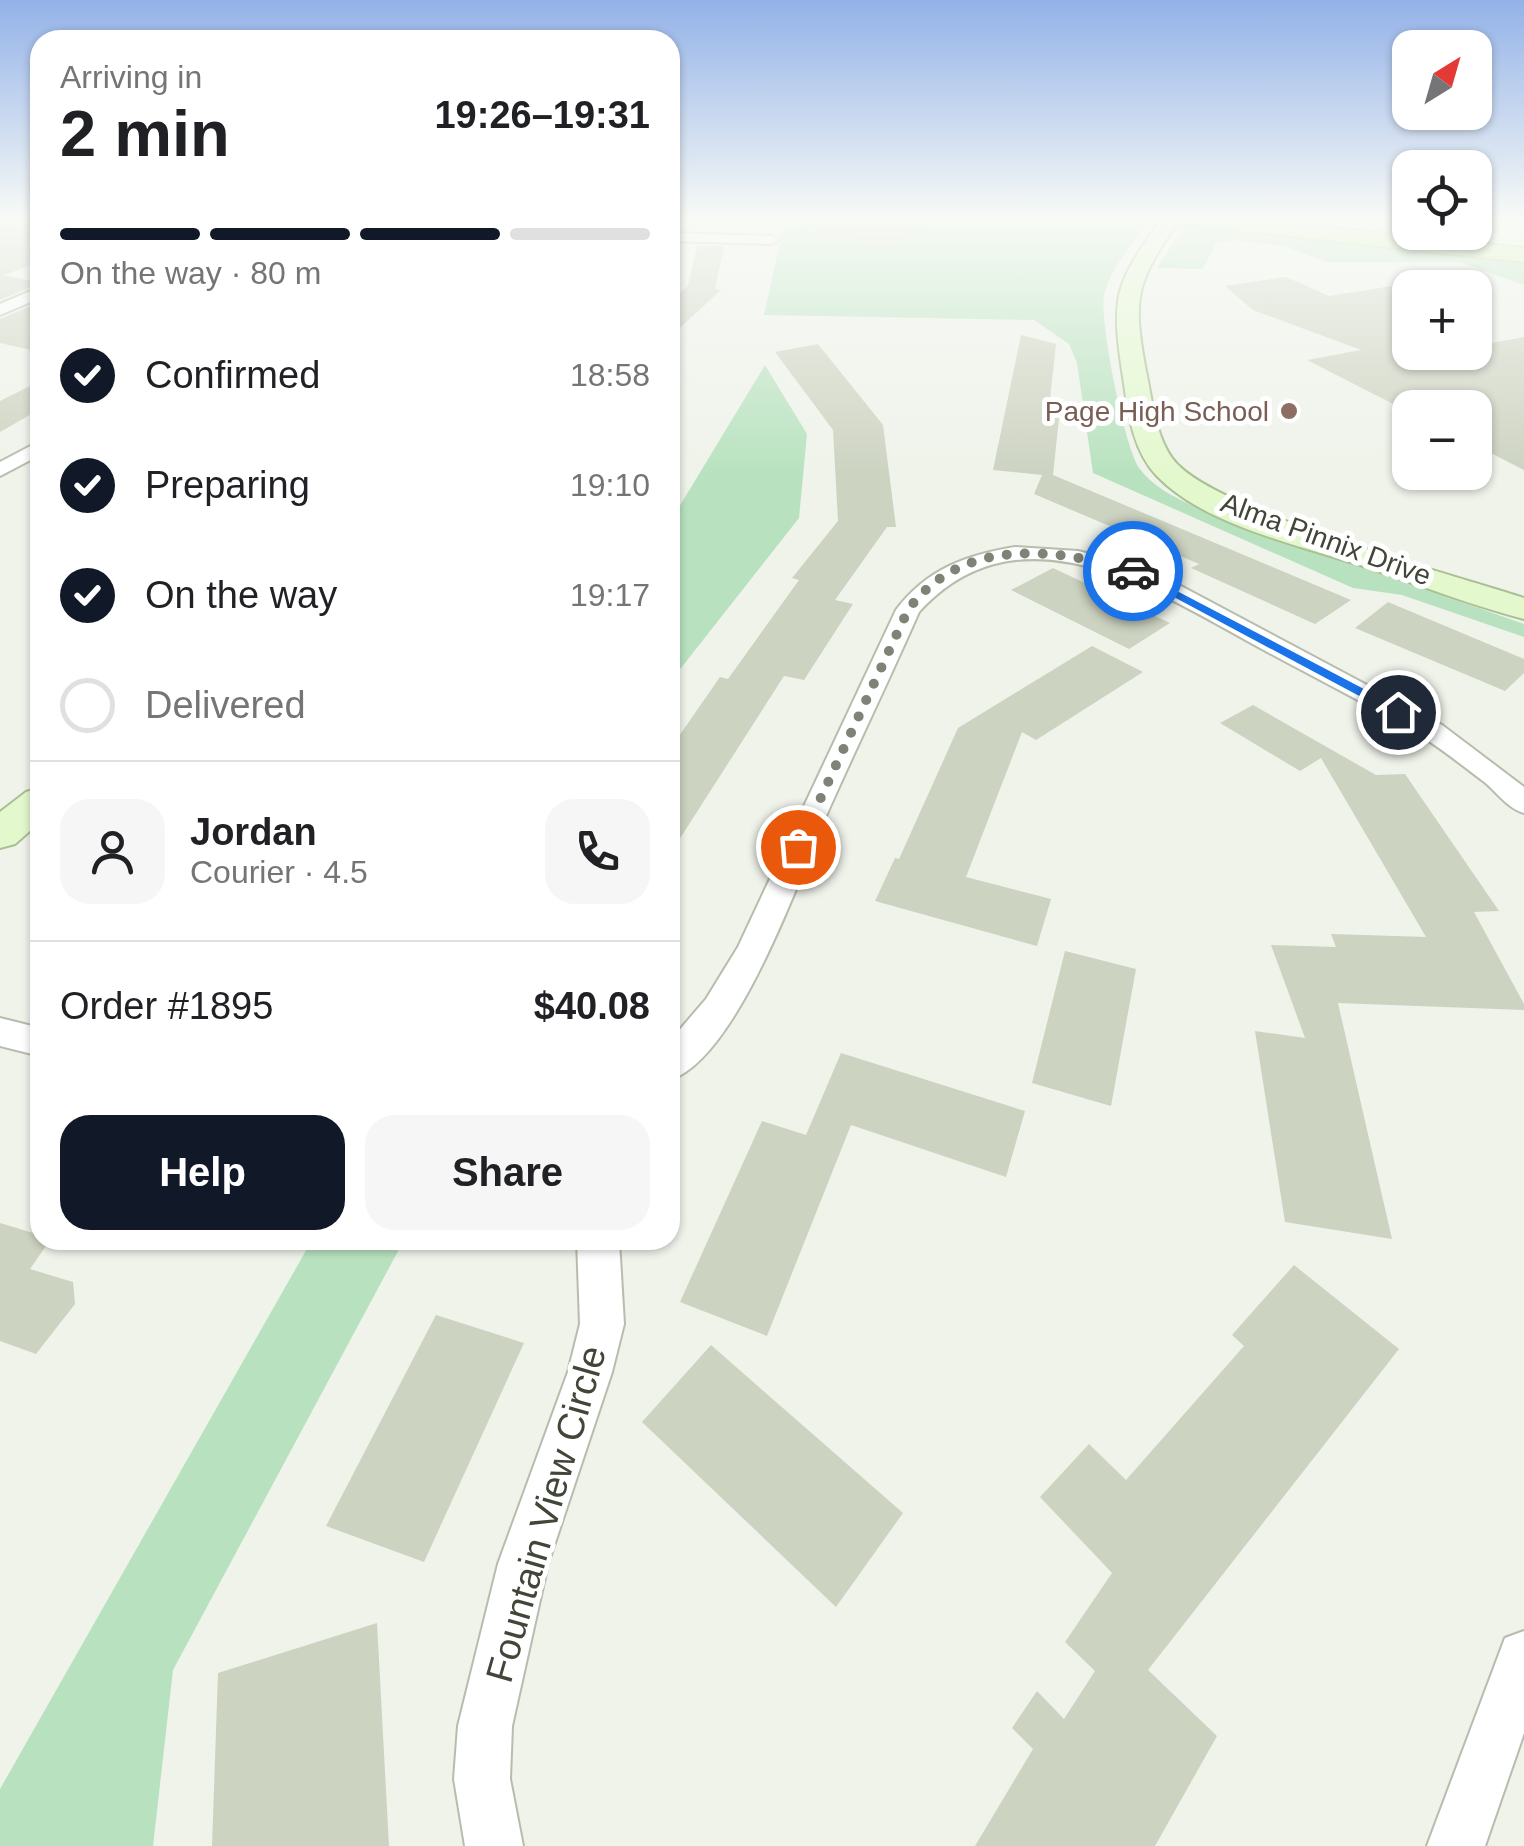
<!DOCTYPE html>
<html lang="en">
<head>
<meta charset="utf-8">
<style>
  :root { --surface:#fff; --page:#f6f6f6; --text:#202124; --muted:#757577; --line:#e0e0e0; --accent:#111827 }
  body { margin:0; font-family:Arial,sans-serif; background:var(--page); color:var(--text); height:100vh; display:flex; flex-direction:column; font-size:38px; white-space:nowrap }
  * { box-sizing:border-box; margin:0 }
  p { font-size:32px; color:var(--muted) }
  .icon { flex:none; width:55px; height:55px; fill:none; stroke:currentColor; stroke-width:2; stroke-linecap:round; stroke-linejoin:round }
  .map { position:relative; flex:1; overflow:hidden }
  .sheet { position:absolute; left:30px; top:30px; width:650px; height:1220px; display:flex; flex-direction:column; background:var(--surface); border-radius:30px; box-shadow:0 2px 8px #0004 }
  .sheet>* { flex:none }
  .needle { width:65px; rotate:37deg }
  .tools { position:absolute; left:1392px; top:30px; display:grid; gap:20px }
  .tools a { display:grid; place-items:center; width:100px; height:100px; border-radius:20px; background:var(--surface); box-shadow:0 2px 8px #0004; font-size:50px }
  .pin { position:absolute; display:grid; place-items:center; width:85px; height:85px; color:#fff; margin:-42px; border:5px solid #fff; border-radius:50%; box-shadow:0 2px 10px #0007 }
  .courier { position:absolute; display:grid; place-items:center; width:100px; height:100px; margin:-50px; border:8px solid #1a73e8; border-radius:50%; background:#fff; color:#222; box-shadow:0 2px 12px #0007 }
  .head em { font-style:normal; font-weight:700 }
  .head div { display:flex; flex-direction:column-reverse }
  .head { display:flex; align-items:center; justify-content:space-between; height:170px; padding:0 30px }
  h1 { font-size:65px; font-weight:700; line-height:75px }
  .bar { display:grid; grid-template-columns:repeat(4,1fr); gap:15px 10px; align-content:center; height:120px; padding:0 30px }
  .bar i { height:12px; border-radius:8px; background:var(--line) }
  .bar .active { background:var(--accent) }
  .bar p { grid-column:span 4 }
  .line { display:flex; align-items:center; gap:25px; padding:0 30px; border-top:2px solid var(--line) }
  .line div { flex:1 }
  .round { display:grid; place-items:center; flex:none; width:105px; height:105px; border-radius:30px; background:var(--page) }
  ol { padding:0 30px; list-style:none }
  li { display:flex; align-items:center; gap:30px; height:110px }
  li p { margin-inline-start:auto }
  li .icon { padding:10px; border-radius:50%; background:var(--accent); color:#fff; stroke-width:4 }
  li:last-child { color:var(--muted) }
  li i { width:55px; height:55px; border:5px solid var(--line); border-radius:50% }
  .action { display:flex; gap:20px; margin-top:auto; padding:20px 30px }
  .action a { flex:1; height:115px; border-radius:30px; background:var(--accent); color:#fff; font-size:40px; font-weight:700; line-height:115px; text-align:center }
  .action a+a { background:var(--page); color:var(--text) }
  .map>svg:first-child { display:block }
  .green { fill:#b8e2bf }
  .building { fill:#cdd3c1 }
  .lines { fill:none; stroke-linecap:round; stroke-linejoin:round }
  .street-casing { stroke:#b7bdad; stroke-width:4 }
  .secondary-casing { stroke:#abbf94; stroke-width:4 }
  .primary-casing { stroke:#add575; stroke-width:4 }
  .street { fill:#fff; fill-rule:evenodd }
  .secondary { fill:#e4f8ce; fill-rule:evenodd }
  .primary { fill:#d0f2a4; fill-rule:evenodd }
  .route { fill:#1a73e8 }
  .done { stroke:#7e8377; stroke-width:10; stroke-dasharray:0 18 }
  .education-dot { fill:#8d6e63; stroke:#fff; stroke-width:4 }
  .labels { text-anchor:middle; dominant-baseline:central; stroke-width:10; stroke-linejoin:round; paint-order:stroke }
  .far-education-label { font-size:28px; fill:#785e54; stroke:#fff; text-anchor:end }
  .far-street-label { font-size:28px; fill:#414639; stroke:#fff }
  .near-street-label { font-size:38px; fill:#414639; stroke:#fff }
</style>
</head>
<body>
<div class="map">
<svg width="1524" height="1846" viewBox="0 0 1524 1846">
  <rect width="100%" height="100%" fill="#eff3ea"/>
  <!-- green -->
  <path class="green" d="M786 216H1115L1148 222C1132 245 1111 267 1104 295 1099 319 1125 450 1140 469 1157 492 1188 503 1212 514L1524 624V637L1402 595 1353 588 1093 473 1077 363 1069 344 1034 320 764 315Z
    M1214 226 1524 261V285L1460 262H1327L1284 246 1235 240 1216 243 1203 269 1157 268 1183 228Z
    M765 365 807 434 799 518 670 682V522Z
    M312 1240H404L173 1670 153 1846H0V1789Z"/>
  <!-- building -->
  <path class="building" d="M22 216H40V262L4 275 40 283 0 300V222Z
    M804 216H893L935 224 889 247 803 228Z
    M697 246H724L715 289 721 290 670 337V301L688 286Z
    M1286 277 1329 296 1392 286 1410 294V352H1475V346L1524 337V470L1475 445V408H1401L1307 360 1361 350 1253 310 1225 286Z
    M40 302V352L0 343V319Z
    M1021 335 1056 344 1048 417 1059 418 1053 475 1351 600 1315 624 1191 568 1199 564 1034 494 1042 475 993 470Z
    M818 344 883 425 896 527H887L835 600 853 604 804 680 784 676 670 854V749L720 677 728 679 799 580 792 578 838 521 833 430 775 352Z
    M40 381V409L0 432V401Z
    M1053 568 1170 623 1129 649 1011 590Z
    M1388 602 1524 659V673L1505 691 1355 628Z
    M1092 646 1143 672 1036 740 1022 732 966 877 1051 899 1037 946 875 901 895 858 899 859 958 728Z
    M1253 705 1376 775 1405 774 1499 911 1474 912 1524 1004V1010L1338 1003 1392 1239 1285 1222 1255 1031 1305 1038 1271 945 1336 947 1331 934 1426 937 1321 758 1300 771 1220 723Z
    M1065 951 1136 969 1111 1106 1032 1083Z
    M841 1053 1025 1111 1006 1177 851 1125 767 1336 680 1302 762 1121 806 1135Z
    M0 1223 40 1235V1240H50L30 1269 73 1282 75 1304 36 1354 0 1341Z
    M1294 1265 1399 1349 1148 1670 1217 1736 1155 1846H975L1033 1749 1012 1728 1037 1691 1064 1719 1095 1671 1065 1642 1112 1573 1040 1497 1089 1444 1126 1480 1244 1346 1232 1335Z
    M436 1315 524 1343 424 1562 326 1526Z
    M711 1345 903 1513 836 1607 642 1422Z
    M377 1623 389 1846H212L218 1673Z"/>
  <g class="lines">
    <!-- street casing -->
    <g class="street-casing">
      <path id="street" d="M670 233 772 236 779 240 772 244 670 241Z
        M40 287V298L0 315V304Z
        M40 441V455L0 476V462Z
        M1015 547 1078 551 1147 568 1442 725 1524 787V813C1507 808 1497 792 1483 781 1463 766 1442 749 1421 736 1370 705 1315 678 1262 649 1157 592 1021 500 919 612 890 678 859 742 830 807 801 872 739 1057 670 1080V1041L706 999 738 947 896 610C927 569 966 555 1015 547Z
        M0 1018 40 1028V1056L0 1046Z
        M577 1240H619L624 1324 612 1372 548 1564 512 1726 510 1779 523 1846H465L454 1779 458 1726 498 1564 568 1372 580 1324Z
        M1524 1631V1733L1485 1846H1427L1505 1638Z"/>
    </g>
    <!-- secondary casing -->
    <g class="secondary-casing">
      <path id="secondary" d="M1164 216H1182C1138 281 1131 292 1146 371 1152 399 1155 434 1172 458 1208 510 1454 575 1524 598V619C1473 606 1422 586 1372 569 1307 547 1206 527 1157 476 1132 450 1128 411 1123 377 1110 294 1115 283 1164 216Z
        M40 788V822L15 844 0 848V812L26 792Z"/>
    </g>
    <!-- primary casing -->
    <g class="primary-casing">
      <path id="primary" d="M1150 216H1217L1524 248V262L1160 222Z"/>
    </g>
    <!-- street -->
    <use href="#street" class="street"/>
    <!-- secondary -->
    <use href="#secondary" class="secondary"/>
    <!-- primary -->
    <use href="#primary" class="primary"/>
  </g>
  <!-- sky -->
  <linearGradient id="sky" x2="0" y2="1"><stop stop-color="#93b2e8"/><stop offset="0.46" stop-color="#f8faf6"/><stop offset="1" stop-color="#f8faf6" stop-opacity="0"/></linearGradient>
  <rect width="1524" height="474" fill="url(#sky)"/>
  <!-- route -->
  <path class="route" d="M1133 568 1402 709 1404 712 1393 714 1129 573Z"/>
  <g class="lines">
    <!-- done -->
    <path class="done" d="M798 847 908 610C962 536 1056 548 1133 571"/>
  </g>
  <!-- markers -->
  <circle class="education-dot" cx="1289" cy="411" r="10"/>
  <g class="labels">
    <!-- far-education labels -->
    <g class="far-education-label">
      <text x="1269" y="411">Page High School</text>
    </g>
    <!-- far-street labels -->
    <g class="far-street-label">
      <text transform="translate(1326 539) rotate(20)">Alma Pinnix Drive</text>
    </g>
    <!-- near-street labels -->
    <g class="near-street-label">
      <text transform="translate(546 1514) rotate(-74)">Fountain View Circle</text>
    </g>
  </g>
</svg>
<div class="tools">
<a><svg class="needle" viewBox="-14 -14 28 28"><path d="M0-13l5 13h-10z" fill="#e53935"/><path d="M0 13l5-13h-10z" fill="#757577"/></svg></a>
<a><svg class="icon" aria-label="locate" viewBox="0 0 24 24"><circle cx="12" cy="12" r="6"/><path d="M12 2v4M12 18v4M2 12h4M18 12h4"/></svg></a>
<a>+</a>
<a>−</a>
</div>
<div class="pin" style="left:798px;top:847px;background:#ea580c"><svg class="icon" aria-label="bag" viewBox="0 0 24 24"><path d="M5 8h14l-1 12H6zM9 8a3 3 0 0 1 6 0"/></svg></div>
<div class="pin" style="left:1398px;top:712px;background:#1f2937"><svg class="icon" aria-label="home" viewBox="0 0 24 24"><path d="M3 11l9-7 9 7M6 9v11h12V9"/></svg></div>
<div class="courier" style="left:1133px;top:571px"><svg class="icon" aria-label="car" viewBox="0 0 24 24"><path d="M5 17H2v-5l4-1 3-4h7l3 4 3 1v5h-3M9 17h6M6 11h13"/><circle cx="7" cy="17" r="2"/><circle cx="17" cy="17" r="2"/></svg></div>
<section class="sheet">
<div class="head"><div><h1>2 min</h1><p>Arriving in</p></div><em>19:26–19:31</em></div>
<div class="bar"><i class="active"></i><i class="active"></i><i class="active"></i><i></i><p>On the way · 80 m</p></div>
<ol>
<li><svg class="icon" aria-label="check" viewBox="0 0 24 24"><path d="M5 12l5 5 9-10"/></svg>Confirmed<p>18:58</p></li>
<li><svg class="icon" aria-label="check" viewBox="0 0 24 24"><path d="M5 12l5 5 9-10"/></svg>Preparing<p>19:10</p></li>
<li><svg class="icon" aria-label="check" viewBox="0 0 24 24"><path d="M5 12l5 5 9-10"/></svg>On the way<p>19:17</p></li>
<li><i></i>Delivered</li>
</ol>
<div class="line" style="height:180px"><a class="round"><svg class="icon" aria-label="person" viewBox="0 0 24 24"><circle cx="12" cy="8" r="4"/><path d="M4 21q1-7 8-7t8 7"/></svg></a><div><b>Jordan</b><p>Courier · 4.5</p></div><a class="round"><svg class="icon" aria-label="phone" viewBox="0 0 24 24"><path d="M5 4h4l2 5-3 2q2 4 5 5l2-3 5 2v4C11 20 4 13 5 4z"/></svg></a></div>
<div class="line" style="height:130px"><div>Order #1895</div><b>$40.08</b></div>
<div class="action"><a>Help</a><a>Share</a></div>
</section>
</div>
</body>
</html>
